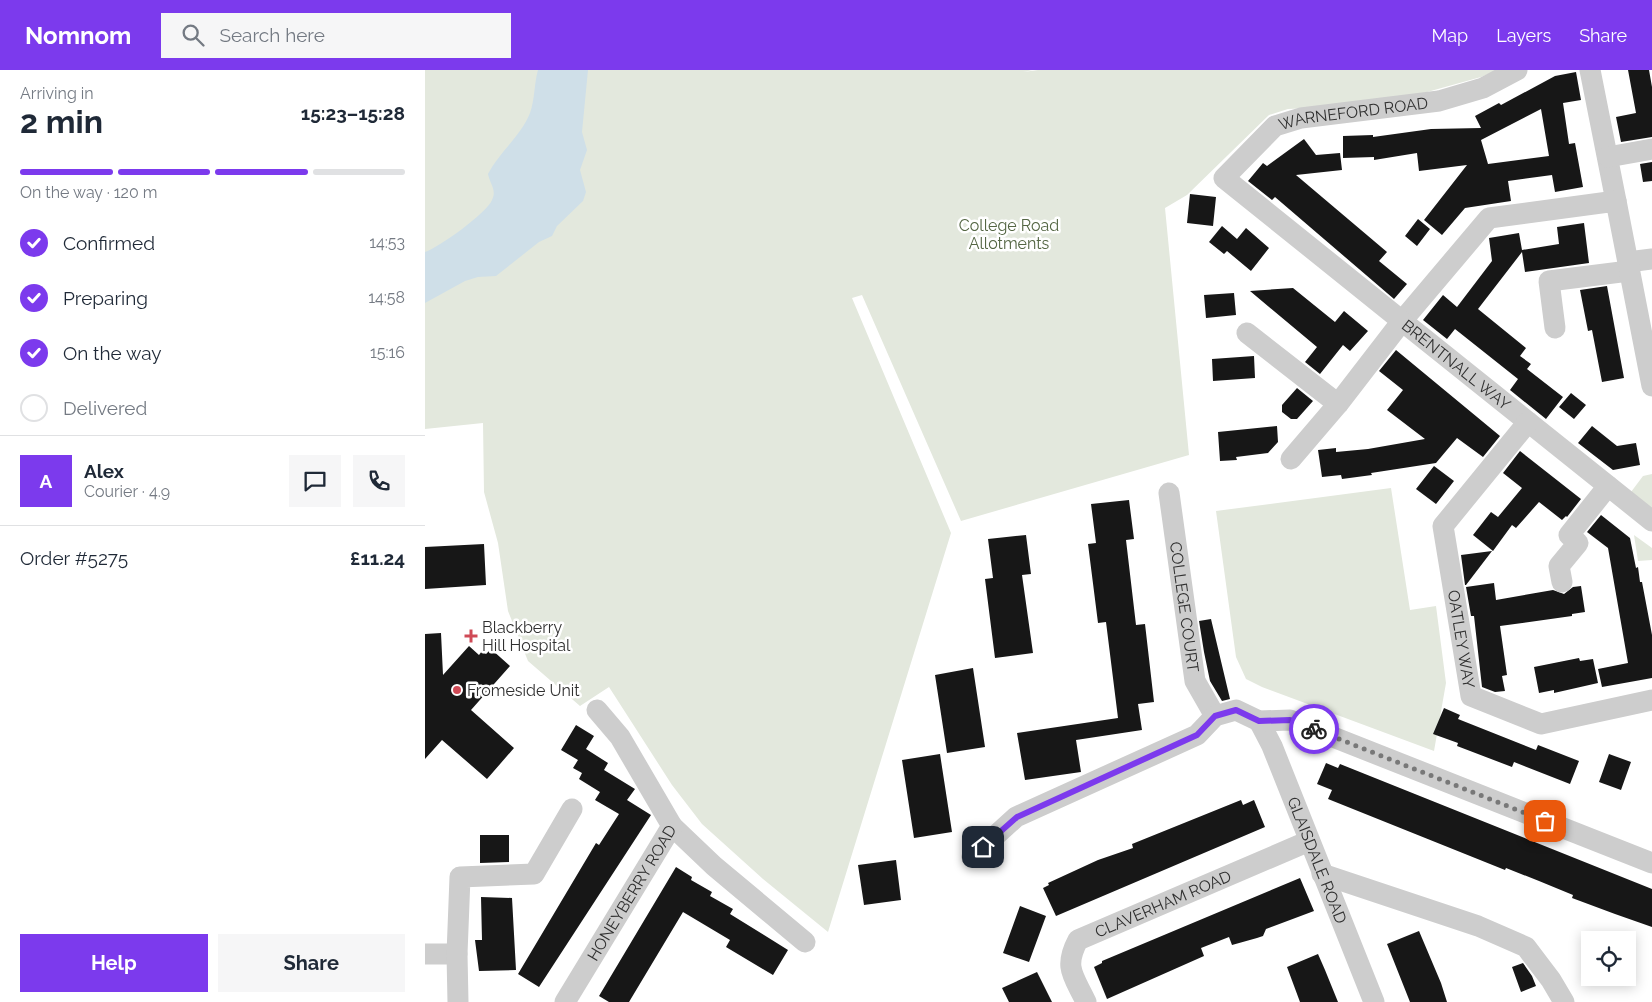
<!DOCTYPE html>
<html lang="en">
<head>
<meta charset="utf-8">
<style>
  :root { --surface:#fff; --page:#f6f6f7; --text:#1f2937; --muted:#747a83; --line:#e0e1e3; --accent:#7c3aed }
  body { margin:0; font-family:Raleway,sans-serif; background:var(--page); color:var(--text); height:100vh; display:flex; flex-direction:column; font-size:19px; white-space:nowrap }
  * { box-sizing:border-box; margin:0 }
  p { font-size:16px; color:var(--muted) }
  .icon { flex:none; width:28px; height:28px; fill:none; stroke:currentColor; stroke-width:2; stroke-linecap:round; stroke-linejoin:round }
  .map { position:relative; flex:1; overflow:hidden }
  .drawer { display:flex; flex-direction:column; background:var(--surface); width:425px }
  .drawer>* { flex:none }
  .buttons { position:absolute; left:1156px; top:861px; display:grid; gap:10px }
  .buttons a { display:grid; place-items:center; width:55px; height:55px; border-radius:0px; background:var(--surface); box-shadow:0 2px 12px #0003; font-size:25px }
  .pin { position:absolute; display:grid; place-items:center; width:42px; height:42px; color:#fff; margin:-21px; border-radius:10px; box-shadow:0 2px 8px #0006 }
  .courier { position:absolute; display:grid; place-items:center; width:50px; height:50px; margin:-25px; border:4px solid #7c3aed; border-radius:50%; background:#fff; color:#222; box-shadow:0 1px 6px #0007 }
  .overview em { font-style:normal; font-weight:700 }
  .overview div { display:flex; flex-direction:column-reverse }
  .overview { display:flex; align-items:center; justify-content:space-between; height:85px; padding:0 20px }
  h1 { font-size:32px; font-weight:700; line-height:38px }
  .bar { display:grid; grid-template-columns:repeat(4,1fr); gap:8px 5px; align-content:center; height:60px; padding:0 20px }
  .bar i { height:6px; border-radius:4px; background:var(--line) }
  .bar .current { background:var(--accent) }
  .bar p { grid-column:span 4 }
  .line { display:flex; align-items:center; gap:12px; padding:0 20px; border-top:1px solid var(--line) }
  .line div { flex:1 }
  .round { display:grid; place-items:center; flex:none; width:52px; height:52px; border-radius:0px; background:var(--page) }
  ol { padding:0 20px; list-style:none }
  li { display:flex; align-items:center; gap:15px; height:55px }
  li p { margin-inline-start:auto }
  li .icon { padding:5px; border-radius:50%; background:var(--accent); color:#fff; stroke-width:4 }
  li:last-child { color:var(--muted) }
  li i { width:28px; height:28px; border:2px solid var(--line); border-radius:50% }
  .action { display:flex; gap:10px; margin-top:auto; padding:10px 20px }
  .action a { flex:1; height:58px; border-radius:0px; background:var(--accent); color:#fff; font-size:20px; font-weight:700; line-height:58px; text-align:center }
  .action a+a { background:var(--page); color:var(--text) }
  header { display:flex; align-items:center; gap:30px; box-sizing:border-box; height:70px; padding:0 25px; background:var(--accent); color:#fff }
  header strong { font-size:24px }
  nav { display:flex; gap:28px; margin-inline-start:auto; font-size:18px }
  .search { width:350px; height:45px; background:var(--page); display:flex; align-items:center; gap:12px; box-sizing:border-box; padding:0 18px; border-radius:0px; color:var(--muted); font-size:19px }
  main { display:flex; flex:1; min-height:0 }
  .map>svg:first-child { display:block }
  .green { fill:#e3e8dd }
  .water { fill:#cfdfe8 }
  .building { fill:#171717; fill-rule:evenodd }
  .lines { fill:none; stroke-linecap:round; stroke-linejoin:round }
  .minor { stroke:#cdcdcd; stroke-width:21 }
  .done { stroke:#787878; stroke-width:5; stroke-dasharray:0 9 }
  .route { stroke:#7c3aed; stroke-width:6 }
  .poi-dot { fill:#cf4a56; stroke:#fff; stroke-width:2 }
  .labels { text-anchor:middle; dominant-baseline:central; stroke-width:5; stroke-linejoin:round; paint-order:stroke }
  .street-label { font-size:16px; fill:#303030; stroke:#fff }
  .park-label { font-size:16px; fill:#546643; stroke:#fff }
  .poi-label { font-size:16px; fill:#303030; stroke:#fff; text-anchor:start }
</style>
</head>
<body>
<header>
<strong>Nomnom</strong>
<div class="search"><svg class="icon" aria-label="search" viewBox="0 0 24 24"><circle cx="10" cy="10" r="6"/><path d="M15 15l6 6"/></svg>Search here</div>
<nav><a>Map</a><a>Layers</a><a>Share</a></nav>
</header>
<main>
<section class="drawer">
<div class="overview"><div><h1>2 min</h1><p>Arriving in</p></div><em>15:23–15:28</em></div>
<div class="bar"><i class="current"></i><i class="current"></i><i class="current"></i><i></i><p>On the way · 120 m</p></div>
<ol>
<li><svg class="icon" aria-label="check" viewBox="0 0 24 24"><path d="M5 12l5 5 9-10"/></svg>Confirmed<p>14:53</p></li>
<li><svg class="icon" aria-label="check" viewBox="0 0 24 24"><path d="M5 12l5 5 9-10"/></svg>Preparing<p>14:58</p></li>
<li><svg class="icon" aria-label="check" viewBox="0 0 24 24"><path d="M5 12l5 5 9-10"/></svg>On the way<p>15:16</p></li>
<li><i></i>Delivered</li>
</ol>
<div class="line" style="height:90px"><b class="round" style="background:var(--accent);color:#fff">A</b><div><b>Alex</b><p>Courier · 4.9</p></div><a class="round"><svg class="icon" aria-label="chat" viewBox="0 0 24 24"><path d="M4 5h16v11H9l-5 4z"/></svg></a><a class="round"><svg class="icon" aria-label="phone" viewBox="0 0 24 24"><path d="M5 4h4l2 5-3 2q2 4 5 5l2-3 5 2v4C11 20 4 13 5 4z"/></svg></a></div>
<div class="line" style="height:65px"><div>Order #5275</div><b>£11.24</b></div>
<div class="action"><a>Help</a><a>Share</a></div>
</section>
<div class="map">
<svg width="1227" height="932" viewBox="0 0 1227 932">
  <rect width="100%" height="100%" fill="#fff"/>
  <!-- green -->
  <path class="green" d="M0 0H608L598 2 613 0H1073L1056 7 995 24 906 37 863 39 844 45 762 125 740 138 764 385 536 451 437 225 427 228 526 463 403 862 338 809 277 754 247 715 184 617 155 636 103 591 83 541 73 473 59 422 58 353 0 359Z
    M1227 404V440L1203 426 1218 406Z
    M966 418 985 540 1011 536 1021 613 1009 681 837 617 821 609 811 587 791 441Z
    M1209 465 1227 478V490L1213 491Z"/>
  <!-- water -->
  <path class="water" d="M113 0H163L157 62 162 80 155 100 161 122 158 131 132 156 127 166 114 172 71 206 53 207 40 211 0 233V182C13 178 62 143 67 130 72 120 65 114 63 104 75 81 96 66 105 43 110 29 109 14 113 0Z"/>
  <!-- building -->
  <path class="building" d="M1203 0H1224L1227 17V67L1196 72 1191 47 1211 43Z
    M1151 2 1156 30 1138 33 1144 74 1150 73 1158 117 1130 122 1127 105 1083 111 1086 131 1040 138 1017 165 999 150 1042 95 994 101 992 83 949 90V87L918 88V66L948 65V67L1006 59 1056 58 1050 46 1074 33 1076 35 1130 6ZM1116 39 1124 86 1063 94 1056 70Z
    M879 69 891 85 915 83 917 100 871 105 962 182 954 191 982 214 969 229 850 127 847 130 823 111 838 93 842 96Z
    M1227 92V111L1218 112 1215 94Z
    M765 124 791 127 788 156 762 153Z
    M993 149 1005 159 992 176 980 166Z
    M1159 153 1164 193 1100 202 1097 182 1053 239 1101 278 1095 286 1106 294 1102 299 1138 327 1121 349 1085 320 1093 309 1030 259 1022 269 998 250 1018 225 1032 237 1067 191 1064 168 1094 163 1097 180 1134 174 1132 157Z
    M797 156 812 169 821 158 844 178 826 201 802 181 799 184 784 172Z
    M1182 216 1199 308 1177 312 1167 260 1163 261 1155 220Z
    M868 218 910 252 919 241 943 261 925 281 918 275 895 304 880 292 892 277 825 221Z
    M809 223 811 245 781 248 779 225Z
    M971 280 1075 366 1058 387 1032 368 1011 393 946 403 947 405 917 409 916 405 897 407 893 380 911 378V382L943 379 1000 369 962 340 978 320 954 301Z
    M829 286 830 308 788 311 787 289Z
    M872 318 888 331 872 349H866L857 342V335Z
    M1146 323 1161 335 1149 349 1134 337Z
    M852 356 853 372 843 383 811 387 812 390 795 391 793 362Z
    M1167 356 1192 376 1211 373 1215 395 1188 400 1153 373Z
    M1095 381 1156 429 1142 447 1141 446 1137 450 1114 432 1091 458 1087 455 1068 481 1048 465 1066 442 1073 447 1097 418 1078 403Z
    M1009 396 1029 411 1011 434 991 419Z
    M704 430 709 469 701 470 711 555 720 554 729 632 713 634 717 660 651 670 656 702 600 710 592 663 693 648 681 552 673 553 663 474 671 473 666 434Z
    M1176 445 1205 468 1211 498 1213 497 1215 512H1217L1227 565V608L1177 617 1173 599 1203 593 1183 478 1162 462Z
    M601 465 606 504 597 505 608 583 570 588 560 509 568 508 563 469Z
    M59 474 61 515 0 519V477Z
    M1067 481 1041 515H1040L1036 485Z
    M1069 513 1071 530 1128 520 1139 524 1148 517 1156 516 1160 542 1147 544V546L1075 556 1082 605 1077 606 1080 621 1070 622 1057 617 1049 546H1046L1041 517Z
    M786 549 805 629 797 631 785 611 779 582 774 551Z
    M16 563 18 605 44 576 54 585 57 581 61 584 66 579 85 596 46 640 89 678 62 709 17 670 0 689V564Z
    M1154 588 1155 591 1168 589 1173 613 1129 623V620L1114 623 1109 597Z
    M548 598 560 677 522 683 510 605Z
    M1019 638 1035 645 1033 649 1111 680 1113 675 1154 691 1145 714 1089 692 1087 697 1032 676 1033 673 1008 664Z
    M151 655 169 666 161 679 183 693 179 700 210 719 202 730 226 745 114 917 93 904 171 773 174 775 194 744 170 730 175 722 154 709 157 703 148 698 153 690 136 680Z
    M515 684 527 762 489 768 477 690Z
    M1184 684 1206 692 1196 720 1174 712Z
    M901 693 913 698 915 694 1227 819V857L1190 844 1147 828 1148 825 1114 811 1081 798 1080 800 903 729 907 720 892 714Z
    M816 730 818 735 829 730 840 757 631 846 618 818 624 815 623 813 673 790 708 778 707 774Z
    M55 765H84V792L55 793Z
    M471 790 476 830 439 835 433 795Z
    M251 797 267 807 266 810 287 822 285 826 308 839 305 844 363 880 348 905 301 877 305 870 258 842 204 932H184L174 926Z
    M875 808 889 841 841 859 838 866 832 868 807 875 804 867 776 878 779 886 682 929 669 897 677 893V891Z
    M56 827 87 828 91 900 54 901 50 870H57Z
    M595 836 621 846 604 892 578 883Z
    M994 861 1016 913 1022 932H985L962 874Z
    M893 884 900 900 913 932H875L862 897Z
    M1098 893 1107 906 1111 916 1096 922 1087 897Z
    M612 902 627 932H584L577 918Z"/>
  <g class="lines">
    <!-- minor -->
    <g class="minor">
      <path d="M1165 0 1191 131"/>
      <path d="M1183 87 1227 79"/>
      <path d="M1203 192 1227 189"/>
      <path d="M1130 258 1124 211 1204 201"/>
      <path d="M822 263 913 334"/>
      <path id="s1" d="M1227 316 1191 131 1064 148 977 251 1227 451"/>
      <path id="s2" d="M1103 352 1018 456 1046 626 1116 654 1227 630"/>
      <path id="s3" d="M866 389 913 334 977 251 799 108 850 56 876 48 1014 31 1058 18 1092 0"/>
      <path id="s4" d="M744 423 770 611 790 646"/>
      <path d="M1137 512 1134 496 1153 473 1144 465 1183 416"/>
      <path id="s5" d="M834 651 847 676 949 932"/>
      <path d="M247 756 289 796 380 872"/>
      <path d="M547 787 591 747 772 665 790 646 811 640 834 651 865 650 1227 793"/>
      <path d="M897 804 1053 856 1101 877 1126 910 1139 932"/>
      <path d="M0 884H32"/>
      <path d="M33 932 32 884 35 807 109 804 147 739"/>
      <path id="s6" d="M140 932 247 756 195 667 172 640"/>
      <path id="s7" d="M661 932C649 906 638 898 653 870L884 771"/>
    </g>
  </g>
  <g class="lines">
    <!-- done -->
    <path class="done" d="M889 659 1120 751"/>
    <!-- route -->
    <path class="route" d="M558 777 592 747 772 665 790 646 811 640 834 651 865 650 889 659"/>
  </g>
  <!-- markers -->
  <g class="poi-dot">
    <path d="M43.5 558.5h5v5h5v5h-5v5h-5v-5h-5v-5h5z"/>
    <circle cx="32" cy="620" r="5"/>
  </g>
  <g class="labels">
    <!-- street labels -->
    <g class="street-label">
      <text stroke="none"><textPath href="#s3" startOffset="558">WARNEFORD ROAD</textPath></text>
      <text stroke="none"><textPath href="#s1" startOffset="521">BRENTNALL WAY</textPath></text>
      <text stroke="none"><textPath href="#s4" startOffset="115">COLLEGE COURT</textPath></text>
      <text stroke="none"><textPath href="#s2" startOffset="249">OATLEY WAY</textPath></text>
      <text stroke="none"><textPath href="#s5" startOffset="151">GLAISDALE ROAD</textPath></text>
      <text stroke="none"><textPath href="#s6" startOffset="128">HONEYBERRY ROAD</textPath></text>
      <text stroke="none"><textPath href="#s7" startOffset="159">CLAVERHAM ROAD</textPath></text>
    </g>
    <!-- park labels -->
    <g class="park-label">
      <text x="584" y="155">College Road<tspan x="584" dy="18">Allotments</tspan></text>
    </g>
    <!-- poi labels -->
    <g class="poi-label">
      <text x="57" y="557">Blackberry<tspan x="57" dy="18">Hill Hospital</tspan></text>
      <text x="42" y="620">Fromeside Unit</text>
    </g>
  </g>
</svg>
<div class="buttons">
<a><svg class="icon" aria-label="locate" viewBox="0 0 24 24"><circle cx="12" cy="12" r="6"/><path d="M12 2v4M12 18v4M2 12h4M18 12h4"/></svg></a>
</div>
<div class="pin" style="left:1120px;top:751px;background:#ea580c"><svg class="icon" aria-label="bag" viewBox="0 0 24 24"><path d="M5 8h14l-1 12H6zM9 8a3 3 0 0 1 6 0"/></svg></div>
<div class="pin" style="left:558px;top:777px;background:#1f2937"><svg class="icon" aria-label="home" viewBox="0 0 24 24"><path d="M3 11l9-7 9 7M6 9v11h12V9"/></svg></div>
<div class="courier" style="left:889px;top:659px"><svg class="icon" aria-label="bike" viewBox="0 0 24 24"><circle cx="6" cy="16" r="4"/><circle cx="18" cy="16" r="4"/><path d="M6 16l4-8h5l3 8M10 8l3 8H6M13 5h3"/></svg></div>
</div>
</main>
</body>
</html>
